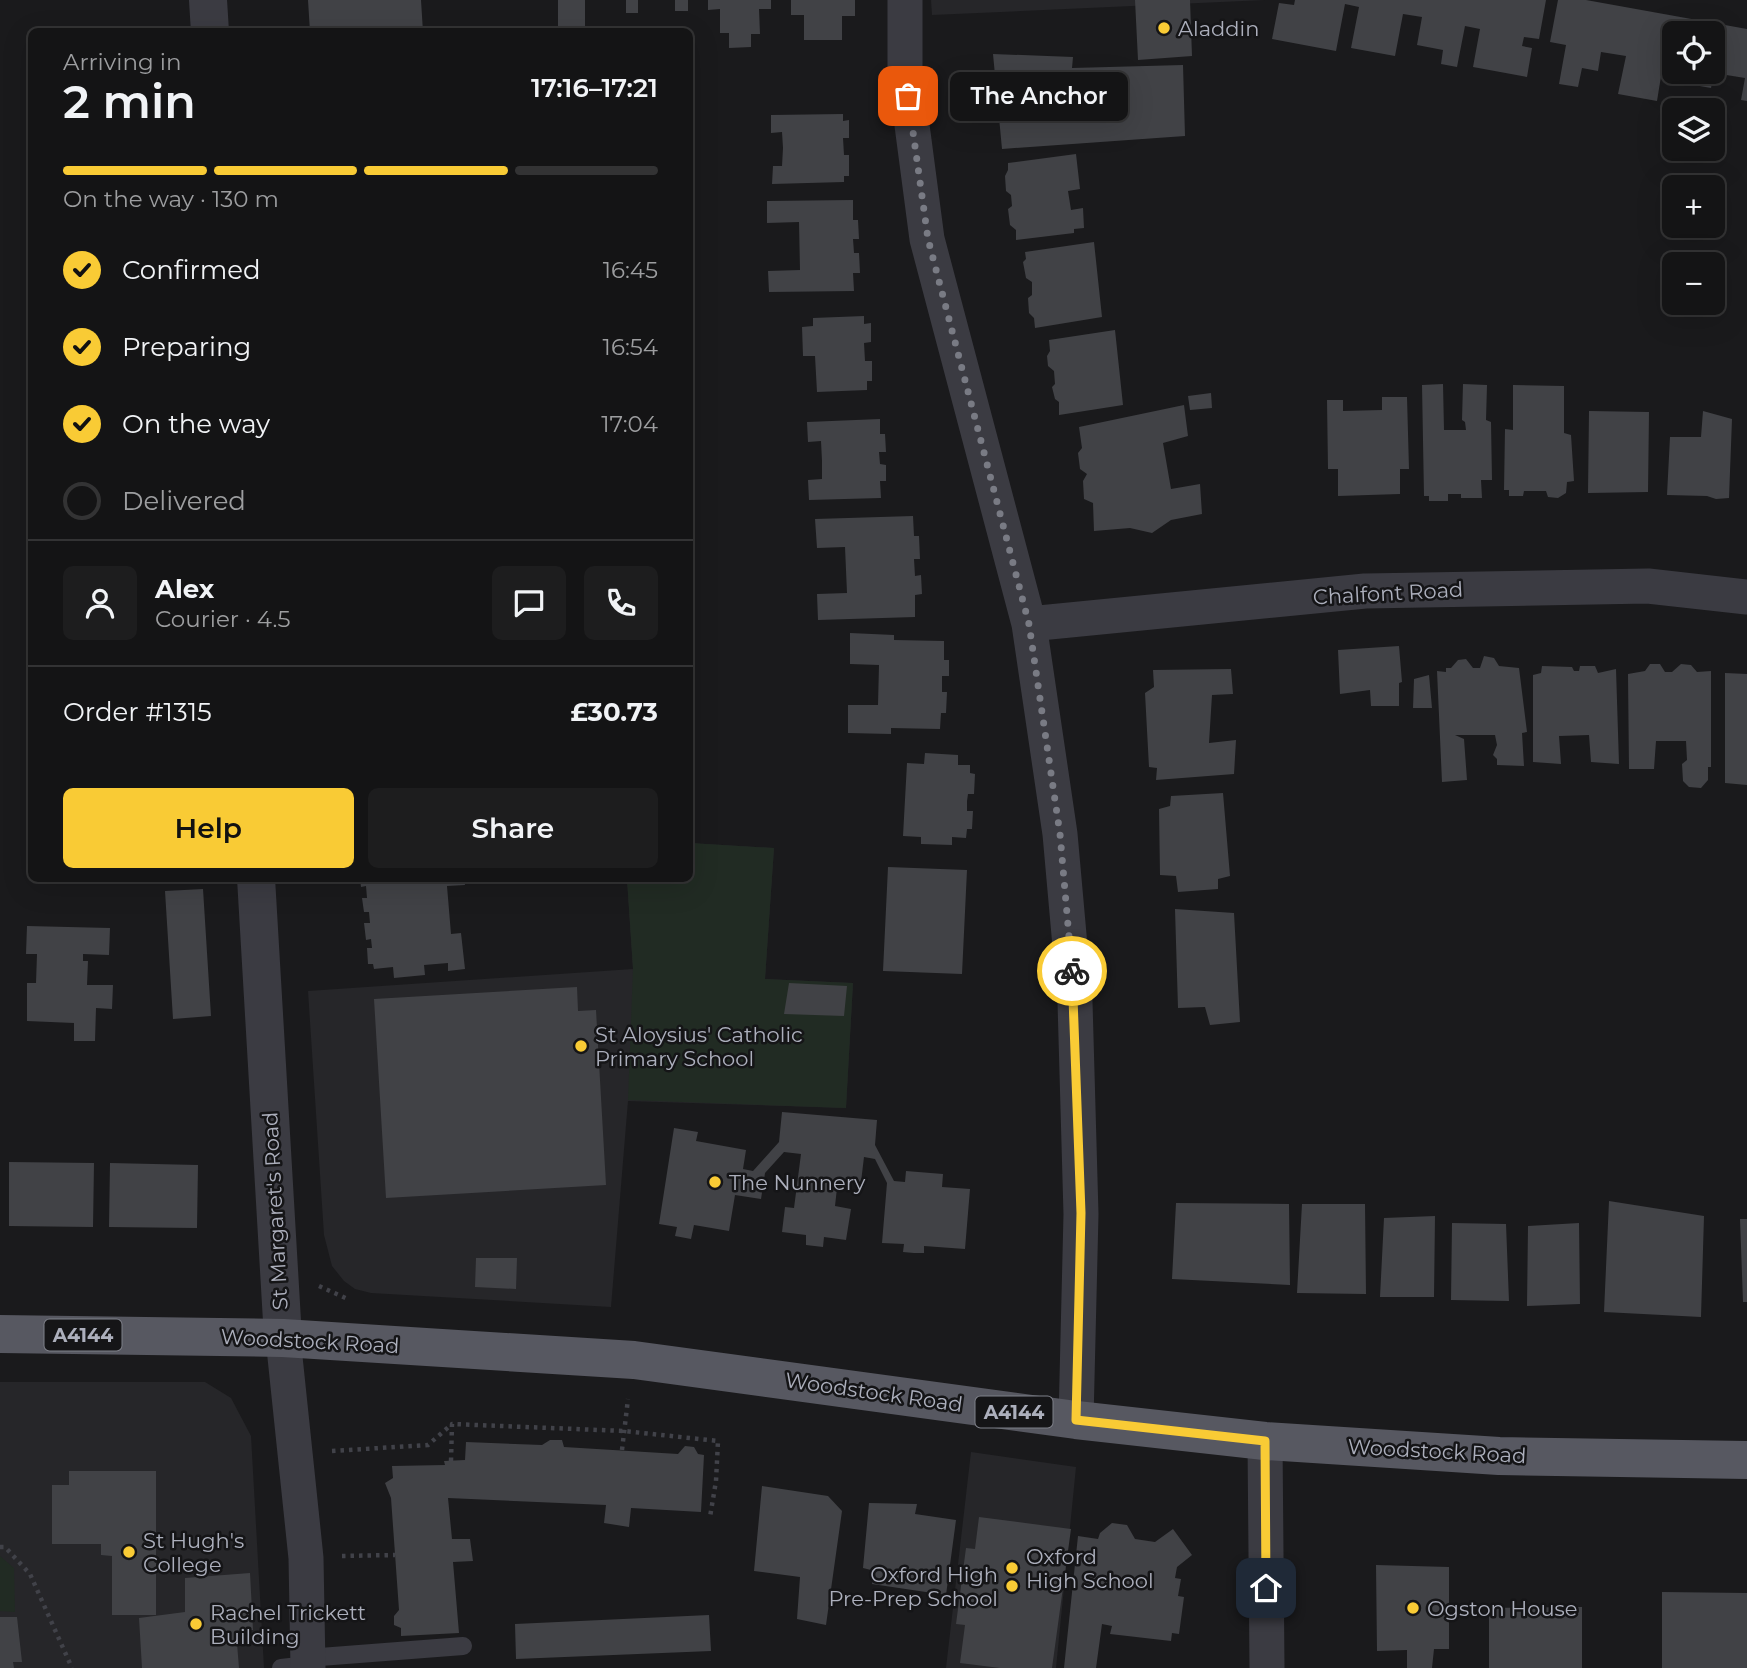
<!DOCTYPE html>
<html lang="en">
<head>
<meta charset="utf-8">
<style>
  :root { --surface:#141415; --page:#1d1d1e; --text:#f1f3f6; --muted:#9d9ea0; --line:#333334; --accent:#f9cb35 }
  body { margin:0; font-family:Montserrat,sans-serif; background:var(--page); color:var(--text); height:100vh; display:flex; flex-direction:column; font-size:26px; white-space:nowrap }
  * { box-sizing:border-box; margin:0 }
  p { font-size:23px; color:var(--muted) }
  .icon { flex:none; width:38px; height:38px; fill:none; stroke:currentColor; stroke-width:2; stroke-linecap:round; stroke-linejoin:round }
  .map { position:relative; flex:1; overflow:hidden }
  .details { position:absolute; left:28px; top:28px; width:665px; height:854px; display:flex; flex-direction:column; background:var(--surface); border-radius:10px; box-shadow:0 7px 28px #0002,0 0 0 2px var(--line) }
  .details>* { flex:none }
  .fabs { position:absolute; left:1662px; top:21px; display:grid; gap:14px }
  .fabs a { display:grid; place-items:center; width:63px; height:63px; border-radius:10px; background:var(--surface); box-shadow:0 7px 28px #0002,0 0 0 2px var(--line); font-size:35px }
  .pin { position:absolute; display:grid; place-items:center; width:60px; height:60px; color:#fff; margin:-30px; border-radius:14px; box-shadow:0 4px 10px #0006 }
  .courier { position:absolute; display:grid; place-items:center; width:70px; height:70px; margin:-35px; border:5px solid #f9cb35; border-radius:50%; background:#fff; color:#222; box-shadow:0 2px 9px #0007 }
  .bubble { position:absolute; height:49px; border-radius:10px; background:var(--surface); box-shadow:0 7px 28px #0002,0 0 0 2px var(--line); font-size:23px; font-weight:600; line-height:49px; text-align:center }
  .overview em { font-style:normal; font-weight:600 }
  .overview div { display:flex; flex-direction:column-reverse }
  .overview { display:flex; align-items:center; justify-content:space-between; height:119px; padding:0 35px }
  h1 { font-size:46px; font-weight:600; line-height:52px }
  .bar { display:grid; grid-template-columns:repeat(4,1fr); gap:10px 7px; align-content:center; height:84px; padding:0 35px }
  .bar i { height:9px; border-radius:5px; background:var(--line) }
  .bar .selected { background:var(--accent) }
  .bar p { grid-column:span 4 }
  .line { display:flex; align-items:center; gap:18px; padding:0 35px; border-top:2px solid var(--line) }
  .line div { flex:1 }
  .round { display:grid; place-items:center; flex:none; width:74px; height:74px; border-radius:10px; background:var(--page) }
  ol { padding:0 35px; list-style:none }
  li { display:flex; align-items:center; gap:21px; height:77px }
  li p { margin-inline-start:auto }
  li .icon { padding:7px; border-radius:50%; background:var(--accent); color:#111; stroke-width:4 }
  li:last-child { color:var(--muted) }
  li i { width:38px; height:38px; border:4px solid var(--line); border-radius:50% }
  .button { display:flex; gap:14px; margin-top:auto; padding:14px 35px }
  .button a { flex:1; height:80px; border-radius:10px; background:var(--accent); color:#111; font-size:28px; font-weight:600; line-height:80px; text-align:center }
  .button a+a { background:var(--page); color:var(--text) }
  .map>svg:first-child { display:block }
  .built { fill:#262629 }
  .green { fill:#212b23 }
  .building { fill:#414246 }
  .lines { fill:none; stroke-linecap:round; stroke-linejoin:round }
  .path { stroke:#414249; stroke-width:4.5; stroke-dasharray:3.5 5; stroke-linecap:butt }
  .service { stroke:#3b3b42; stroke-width:18 }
  .minor { stroke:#3b3b42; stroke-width:35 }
  .tertiary { stroke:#3b3b42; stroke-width:38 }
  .primary { stroke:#575861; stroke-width:38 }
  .done { stroke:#797b84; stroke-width:7; stroke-dasharray:0 12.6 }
  .route { stroke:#f9cb35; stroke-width:9 }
  .poi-dot { fill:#f9cb35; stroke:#151517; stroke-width:2.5 }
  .labels { text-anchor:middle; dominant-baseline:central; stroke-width:5; stroke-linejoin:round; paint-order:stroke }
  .shield { fill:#151517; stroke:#7f818a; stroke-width:2 }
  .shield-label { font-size:19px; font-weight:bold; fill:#acafbc }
  .poi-label { font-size:21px; fill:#acafbc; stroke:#151517; text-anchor:start }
  .street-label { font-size:21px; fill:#acafbc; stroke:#151517 }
</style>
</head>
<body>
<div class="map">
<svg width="1747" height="1668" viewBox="0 0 1747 1668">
  <rect width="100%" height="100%" fill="#1a1a1c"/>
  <!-- built -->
  <path class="built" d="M931 0H1265L932 15Z
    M690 843 774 848 765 979 853 983 846 1108 628 1101 611 1307 371 1293 355 1289 344 1281 332 1266 324 1235 308 991 633 969 627 879 690 878Z
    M0 1382H205L231 1398 251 1436 264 1668H0Z
    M971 1452 1076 1467 1056 1668H946Z"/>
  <!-- green -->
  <path class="green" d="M690 843 774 848 765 979 853 983 846 1108 628 1100 633 969 627 879 690 878Z
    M0 1556 14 1568 15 1612 0 1611Z"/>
  <!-- building -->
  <path class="building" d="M308 0H421L423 32H310Z
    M558 0H585V32H558Z
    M626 0H638V13H626Z
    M675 0H688V11H675Z
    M708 0H771V9H759L760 34H751V47L729 48V33H720V9L708 10Z
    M791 0H855V16H842V40H804V15H791Z
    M1135 0H1190L1192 56 1138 60Z
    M1295 0H1546L1539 39 1524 37 1522 46 1532 48 1527 77 1473 67 1480 29 1465 26 1457 67 1441 64 1443 50 1417 45 1422 17 1403 14 1395 56 1351 48 1359 7 1345 4 1336 51 1272 39 1279 3 1294 5Z
    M1558 0H1586L1747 29V101L1741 100 1745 78 1714 73 1711 88 1677 82 1679 72H1713V33H1675V66L1663 64 1657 101 1618 94 1626 56 1601 52 1598 71 1582 68 1578 87 1559 84 1566 45 1550 42Z
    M993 54 1073 57 1072 68 1183 65 1185 136 1002 149Z
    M843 114V121L849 120V138H843L844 155H849V176H844V182L772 184 773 166H782L783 148 782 132 771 133V115Z
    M1076 154 1080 189 1068 191 1071 210 1083 208 1084 228 1074 229V233L1016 240V230L1010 225 1008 209 1012 206 1011 195 1006 191 1005 176 1008 170V163Z
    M853 200V220H858L859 239H853L854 253H859L860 273H853L854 291 769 292 768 271 800 270 799 222 767 223V201Z
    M1094 242 1102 317 1035 328 1034 318 1029 313 1028 298 1032 295V282L1026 278 1023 262 1026 259 1025 252Z
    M864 316V324L871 323V342L864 343 865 361H872V381H867V390L817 392 815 356H803L802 327 813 326V318Z
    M1115 330 1123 405 1059 415V402L1055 399 1052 387 1055 384 1054 371 1048 366 1047 356 1050 351 1049 340Z
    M1443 384 1444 430H1466L1465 422 1462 420 1463 384 1487 385 1486 420 1491 422 1492 480H1481L1482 498H1461V494H1448V501H1429V496H1424L1422 385Z
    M1513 385 1564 386V433L1571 435 1574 481 1567 482 1566 493 1558 498 1548 497 1546 491H1524L1523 496H1509V490H1504L1505 429 1513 430Z
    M1211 393 1212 408 1190 410 1188 396Z
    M1382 397H1407L1409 469H1400V494L1338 496V469H1328L1327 400H1343V411L1382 410Z
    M1184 405 1188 436 1163 443 1171 489 1200 484 1202 514 1171 520 1152 533 1130 528 1094 531 1093 503 1084 499 1083 481 1087 474 1080 469 1078 453 1082 448 1079 427Z
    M1589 411 1649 412 1648 492 1588 493Z
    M1703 411 1732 419 1729 498 1716 499 1707 496 1667 495 1670 437H1701Z
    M880 419V434H885L886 452H879L880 464 886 465V481H880L881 498 809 500 808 480 822 479V461L821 441 808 442 807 422Z
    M913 516 914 536H919L920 559H914L915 576 921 575 922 594 915 595V617L818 620 817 594 847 593 845 547 817 548 815 519Z
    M850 633 894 635V640L944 641V660H949V676H942V692H947L946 713H941L940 729 891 728V734L848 733V705H878L879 665 850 664Z
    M1399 646 1402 682 1399 683V706H1371L1370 690 1340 694 1338 650Z
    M1484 656 1494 658 1499 666 1519 668 1527 732 1522 733 1524 766 1497 765V759L1493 755 1497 745 1495 735H1455L1464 739 1467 780 1442 782 1437 671 1446 672V668H1451L1458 660 1466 659 1473 668H1480Z
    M1650 664H1660L1665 672H1672L1681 664 1691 665 1697 672 1711 671V767H1708V780L1701 788 1689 787 1683 781 1682 764 1687 760 1686 741H1656L1654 769H1629L1628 674 1645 671Z
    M1542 666 1572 667 1574 671H1579L1580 666H1595L1598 673 1616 669 1619 764 1591 762 1589 735 1559 736 1561 764 1533 762V675L1541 673Z
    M1231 669 1233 694 1212 695 1209 743 1236 740 1234 774 1156 780 1157 768 1149 767 1145 693 1154 687 1153 670Z
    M1725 673 1747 674V785L1725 783Z
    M1429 675 1432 708H1413L1414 679Z
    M925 753 958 755V765H970V773L975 774 974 794H968L967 801V811H973L972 829H967L966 838 952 837V845L921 844V837L903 836 907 763 924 764Z
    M1223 793 1230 876 1218 879V889L1178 892 1176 876 1160 875 1159 809 1170 806 1171 796Z
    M888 867 967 870 962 974 883 971Z
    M360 878H464L465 885 447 886 451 934 461 933 465 969 448 971V963L424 965 425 975 394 978 393 967 374 969 373 964H368L367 948H372L371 939 366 940 364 923H370L369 912H364L362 898H367L366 886 361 887Z
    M203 889 211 1016 173 1019 165 891Z
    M1175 909 1234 913 1240 1022 1210 1025 1205 1007 1178 1008Z
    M27 926 110 928 109 955 83 954V961H88L87 985H113L112 1009 96 1008 95 1041H74V1023L27 1021V983H36L37 954H26Z
    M789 983 847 986 844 1016 784 1014Z
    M577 987 578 1011 596 1010 606 1185 386 1198 374 999Z
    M782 1112 877 1120 875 1145 894 1181 905 1182 906 1171 943 1174 942 1187 970 1189 965 1249 924 1246V1253H914L903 1252 904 1244 882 1243 887 1183 875 1159 864 1157 861 1182 838 1179 835 1206 851 1209 846 1240 824 1237 823 1247 806 1245V1235L782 1232 785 1207 794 1208 801 1154 784 1152 765 1173 761 1199 735 1195 729 1231 694 1225 691 1239 675 1236 677 1227 659 1224 674 1128 698 1132 696 1141 746 1150 743 1169 753 1171 779 1142Z
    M9 1162 94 1163 93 1227 9 1226Z
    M110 1163 198 1165 197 1228 109 1227Z
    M1609 1201 1704 1216 1701 1317 1604 1312Z
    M1176 1203 1289 1204 1290 1285 1172 1279Z
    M1302 1204H1365L1366 1294 1297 1293Z
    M1435 1216 1434 1297H1380L1384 1218Z
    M1740 1219H1747V1302H1743Z
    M1452 1223 1506 1224 1509 1301 1451 1300Z
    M1579 1223 1580 1304 1527 1306 1528 1226Z
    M476 1258H517L516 1289 475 1287Z
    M550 1440H562L564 1447 678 1454 685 1446 694 1447 698 1454 704 1455 701 1512 631 1508 629 1527 604 1523 606 1505 448 1498 452 1539H470L473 1561 453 1562 459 1633 401 1636V1628L394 1625V1616L399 1610 391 1498 385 1483 393 1478 392 1466 445 1465 444 1461 465 1460 466 1442 542 1445Z
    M69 1471H156V1615H112V1556L101 1555V1544H52V1485H69Z
    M762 1486 828 1496 842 1511 826 1625 797 1619 800 1577 754 1571Z
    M869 1503 917 1504 915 1514 956 1520 946 1595 872 1584 875 1571 863 1568Z
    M979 1517 1071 1529 1052 1668H1000L960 1663 965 1625 956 1624 966 1548 975 1549Z
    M1112 1523 1127 1525 1135 1539 1155 1542 1173 1529 1192 1555 1177 1567 1175 1578 1181 1579 1178 1596 1184 1597 1179 1634 1172 1633 1171 1641 1110 1634 1112 1626 1102 1624 1096 1668H1064L1078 1536 1098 1539 1100 1533Z
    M1376 1565 1449 1567V1649H1434L1432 1668H1407V1650L1377 1651Z
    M250 1573 253 1630 236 1631 239 1668H142L139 1618 185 1612V1578Z
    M1662 1592 1747 1593V1668H1662Z
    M1582 1607V1668H1489V1608Z
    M709 1615 711 1651 516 1659 515 1624Z
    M0 1617H17L22 1662H13L14 1668H0Z"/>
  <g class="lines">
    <!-- path -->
    <path class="path" d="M319 1286 350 1300
      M622 1450 628 1399
      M332 1451 428 1445 452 1424
      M451 1461 452 1424 624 1431 718 1441 716 1481 710 1517
      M0 1547H5L30 1574 72 1668
      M342 1556 395 1555"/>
    <!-- service -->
    <path class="service" d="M307 1658 463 1646
      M281 1668 308 1665"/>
    <!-- minor -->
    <path class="minor" d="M905 0V72L927 239 1029 624 1060 834 1075 1002 1081 1214 1076 1420
      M1029 624 1365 591 1648 586 1747 597
      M283 1338 306 1558 308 1668
      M1265 1441 1267 1668"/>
    <!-- tertiary -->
    <path class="tertiary" d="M208 0 210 32
      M256 878 283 1338"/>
    <!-- primary -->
    <path class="primary" d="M0 1334 283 1338 634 1360 1076 1420 1265 1441 1499 1456 1747 1460"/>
  </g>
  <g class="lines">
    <!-- done -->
    <path class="done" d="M908 96 928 239 1029 624 1060 834 1072 971"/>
    <!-- route -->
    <path class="route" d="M1072 971 1081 1213 1076 1420 1265 1441 1266 1588"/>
  </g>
  <!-- markers -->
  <g class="poi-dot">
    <circle cx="1164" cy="28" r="7"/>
    <circle cx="581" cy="1046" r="7"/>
    <circle cx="715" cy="1182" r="7"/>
    <circle cx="129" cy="1552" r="7"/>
    <circle cx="1012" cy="1568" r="7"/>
    <circle cx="1012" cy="1586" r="7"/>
    <circle cx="1413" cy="1608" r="7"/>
    <circle cx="196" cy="1624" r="7"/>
  </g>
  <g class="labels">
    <!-- shield labels -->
    <g class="shield">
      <rect x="44.5" y="1319.5" width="77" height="31" rx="5"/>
      <rect x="975.5" y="1396.5" width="77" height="31" rx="5"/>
    </g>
    <g class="shield-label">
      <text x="83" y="1335">A4144</text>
      <text x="1014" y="1412">A4144</text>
    </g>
    <!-- poi labels -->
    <g class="poi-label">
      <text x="1178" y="28">Aladdin</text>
      <text x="595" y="1034">St Aloysius' Catholic<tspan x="595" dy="24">Primary School</tspan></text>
      <text x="729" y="1182">The Nunnery</text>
      <text x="143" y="1540">St Hugh's<tspan x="143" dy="24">College</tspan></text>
      <text x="1026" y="1556">Oxford<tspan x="1026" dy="24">High School</tspan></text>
      <text x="998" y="1574" text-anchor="end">Oxford High<tspan x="998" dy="24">Pre-Prep School</tspan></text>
      <text x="1427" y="1608">Ogston House</text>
      <text x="210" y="1612">Rachel Trickett<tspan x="210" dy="24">Building</tspan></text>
    </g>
    <!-- street labels -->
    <g class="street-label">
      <text transform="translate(1388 593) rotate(-3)">Chalfont Road</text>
      <text transform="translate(275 1211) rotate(-93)">St Margaret's Road</text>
      <text transform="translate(310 1341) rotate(3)">Woodstock Road</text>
      <text transform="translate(874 1392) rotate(8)">Woodstock Road</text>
      <text transform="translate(1437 1451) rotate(3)">Woodstock Road</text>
    </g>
  </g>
</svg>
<div class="fabs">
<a><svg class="icon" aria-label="locate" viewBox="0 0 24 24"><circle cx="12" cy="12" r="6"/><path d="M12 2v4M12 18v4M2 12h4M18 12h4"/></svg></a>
<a><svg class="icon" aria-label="layers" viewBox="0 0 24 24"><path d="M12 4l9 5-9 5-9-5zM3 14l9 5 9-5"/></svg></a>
<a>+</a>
<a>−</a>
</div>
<div class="pin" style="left:908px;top:96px;background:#ea580c"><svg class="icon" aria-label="bag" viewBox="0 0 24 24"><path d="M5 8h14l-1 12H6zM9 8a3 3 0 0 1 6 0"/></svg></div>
<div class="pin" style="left:1266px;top:1588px;background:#1f2937"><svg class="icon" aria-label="home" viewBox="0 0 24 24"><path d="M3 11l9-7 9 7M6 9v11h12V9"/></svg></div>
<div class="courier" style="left:1072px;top:971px"><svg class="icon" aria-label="bike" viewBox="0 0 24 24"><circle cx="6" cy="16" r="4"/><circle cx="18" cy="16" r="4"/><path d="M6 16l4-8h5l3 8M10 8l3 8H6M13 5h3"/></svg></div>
<div class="bubble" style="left:950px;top:72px;width:178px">The Anchor</div>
<section class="details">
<div class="overview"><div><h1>2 min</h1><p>Arriving in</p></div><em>17:16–17:21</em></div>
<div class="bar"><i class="selected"></i><i class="selected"></i><i class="selected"></i><i></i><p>On the way · 130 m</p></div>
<ol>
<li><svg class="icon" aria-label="check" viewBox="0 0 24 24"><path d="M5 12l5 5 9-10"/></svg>Confirmed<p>16:45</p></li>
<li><svg class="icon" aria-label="check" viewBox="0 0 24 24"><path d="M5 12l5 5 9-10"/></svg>Preparing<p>16:54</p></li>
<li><svg class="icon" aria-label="check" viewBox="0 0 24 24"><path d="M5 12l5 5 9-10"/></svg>On the way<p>17:04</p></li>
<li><i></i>Delivered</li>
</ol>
<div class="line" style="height:126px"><a class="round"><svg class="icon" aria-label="person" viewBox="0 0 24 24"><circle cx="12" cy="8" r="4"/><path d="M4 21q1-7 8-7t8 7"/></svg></a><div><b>Alex</b><p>Courier · 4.5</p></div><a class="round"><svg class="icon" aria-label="chat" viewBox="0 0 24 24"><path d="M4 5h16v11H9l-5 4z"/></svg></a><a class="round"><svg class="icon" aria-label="phone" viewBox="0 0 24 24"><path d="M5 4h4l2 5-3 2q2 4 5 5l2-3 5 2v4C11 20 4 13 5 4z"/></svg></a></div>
<div class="line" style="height:91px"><div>Order #1315</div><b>£30.73</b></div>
<div class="button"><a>Help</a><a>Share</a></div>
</section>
</div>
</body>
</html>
